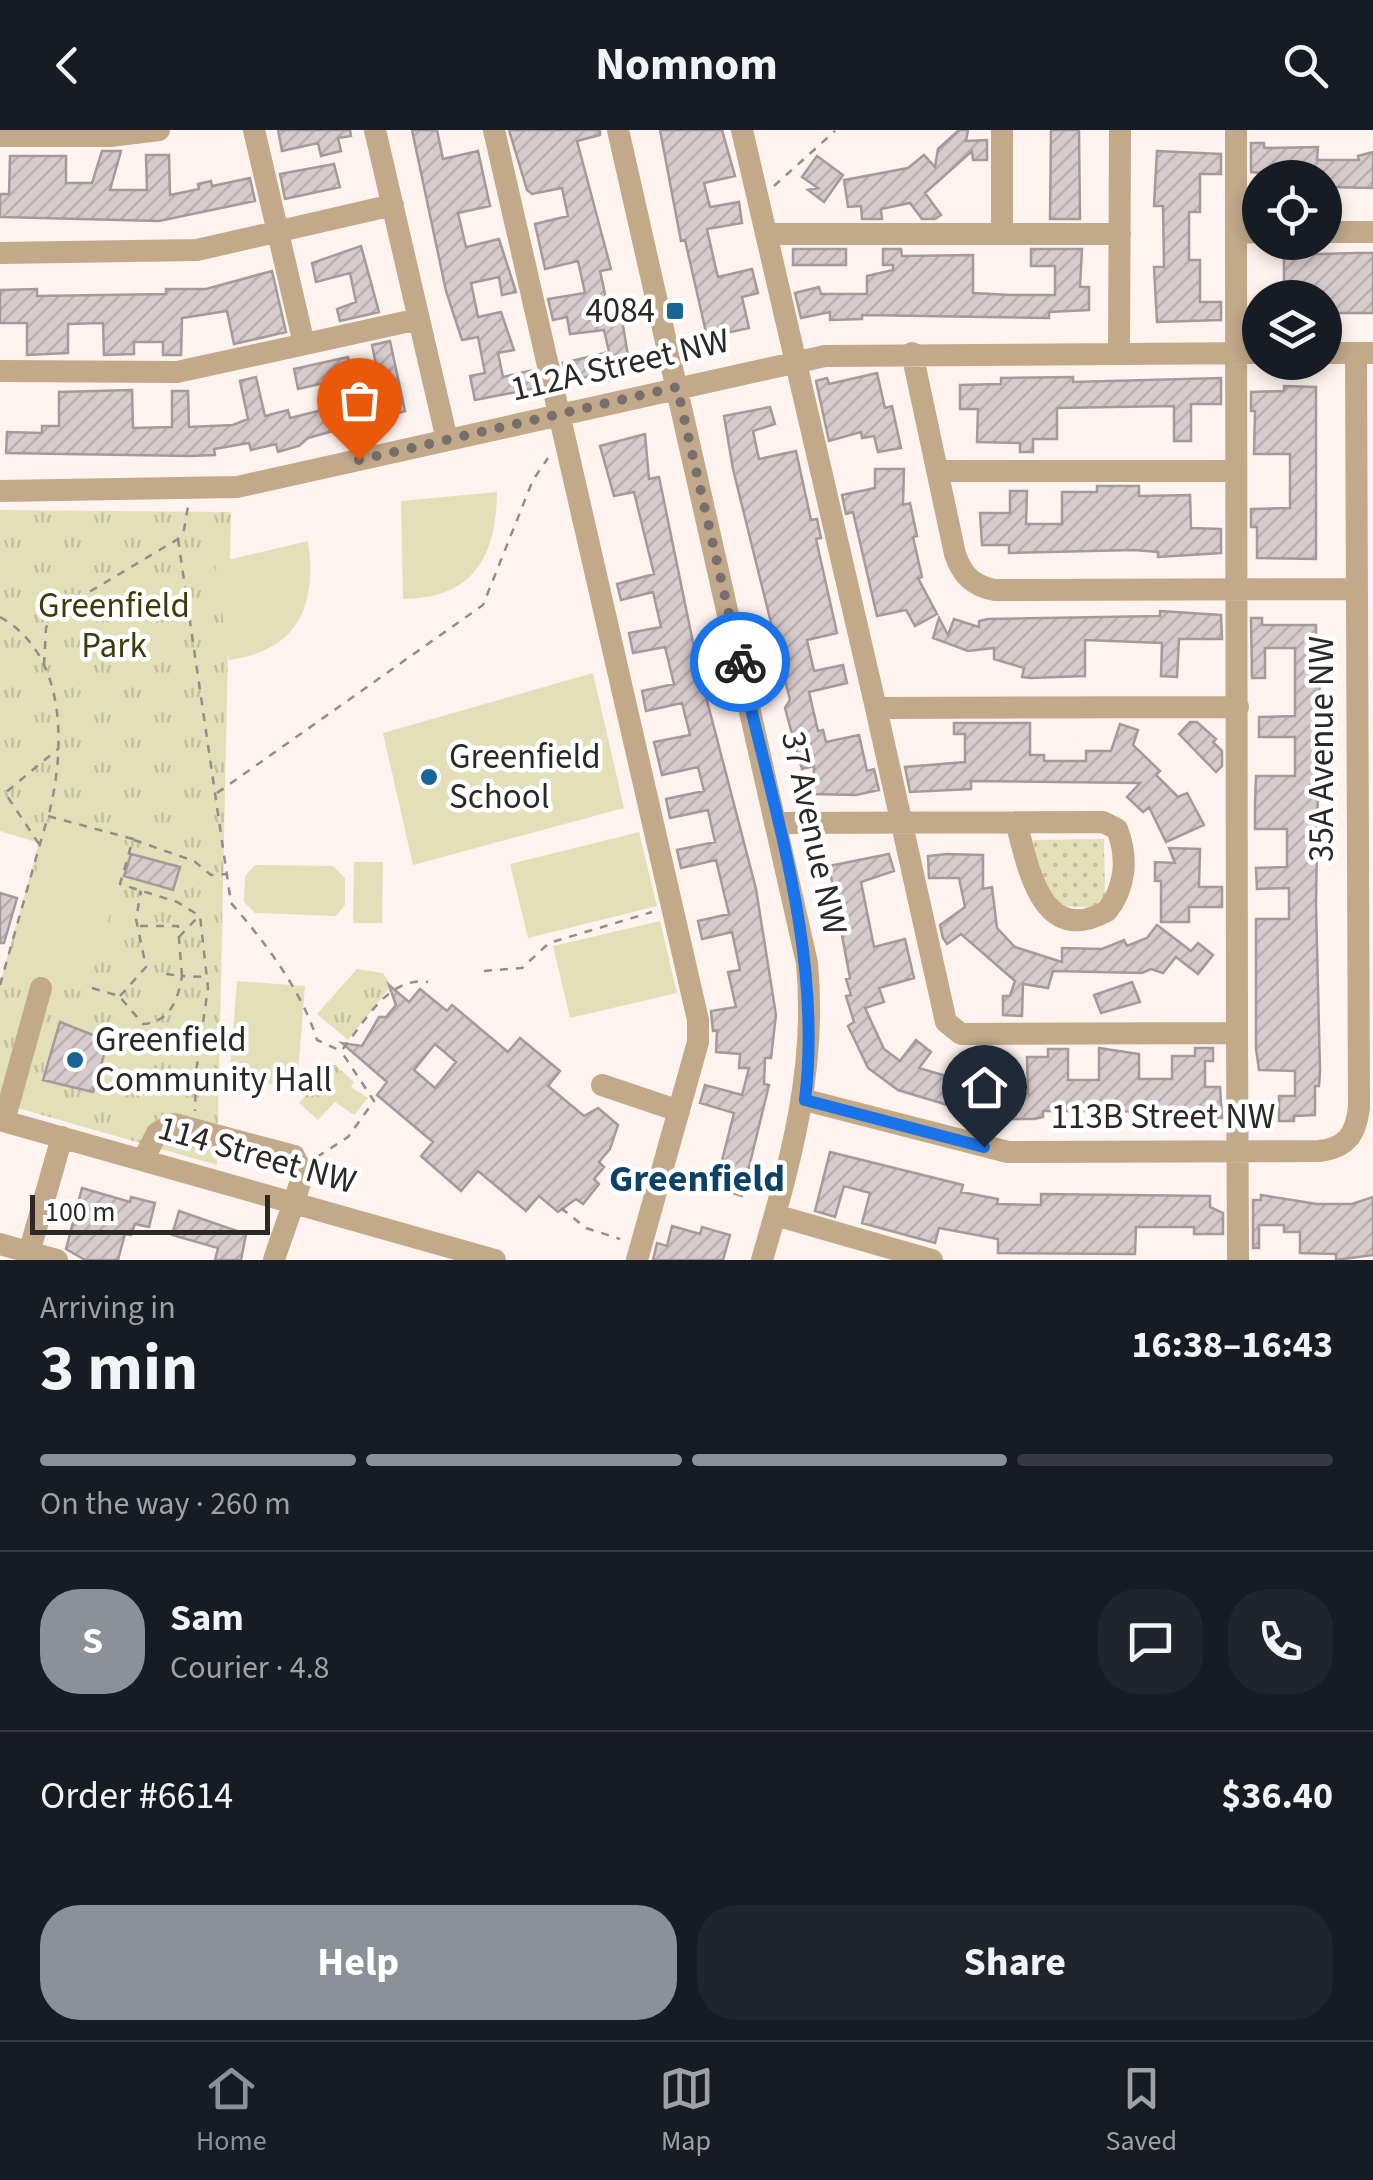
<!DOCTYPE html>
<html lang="en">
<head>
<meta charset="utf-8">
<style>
  :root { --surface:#171b24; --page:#20242c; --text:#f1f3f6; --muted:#9ea1a6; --line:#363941; --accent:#8c9099 }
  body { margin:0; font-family:"Source Sans 3",sans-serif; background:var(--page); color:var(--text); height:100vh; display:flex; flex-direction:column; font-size:38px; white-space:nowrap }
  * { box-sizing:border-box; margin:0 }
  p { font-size:32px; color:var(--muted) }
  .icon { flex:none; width:55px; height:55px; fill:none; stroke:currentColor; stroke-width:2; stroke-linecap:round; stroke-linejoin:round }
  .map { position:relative; height:1130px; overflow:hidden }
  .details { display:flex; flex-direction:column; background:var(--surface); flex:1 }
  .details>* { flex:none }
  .tools { position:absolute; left:1242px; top:30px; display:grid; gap:20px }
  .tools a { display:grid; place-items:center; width:100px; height:100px; border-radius:50%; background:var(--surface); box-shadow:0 5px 15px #0003; font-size:50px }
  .scale { position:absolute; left:30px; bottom:25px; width:240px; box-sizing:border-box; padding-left:10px; border:5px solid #2c2826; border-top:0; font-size:28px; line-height:35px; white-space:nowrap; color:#2c2826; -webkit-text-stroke:8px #fff; paint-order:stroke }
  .pin { position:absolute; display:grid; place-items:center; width:85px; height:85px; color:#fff; margin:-102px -42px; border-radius:50% 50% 50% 0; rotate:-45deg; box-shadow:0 0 10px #0007 }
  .pin .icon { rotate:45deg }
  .courier { position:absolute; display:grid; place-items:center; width:100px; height:100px; margin:-50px; border:8px solid #1a73e8; border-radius:50%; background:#fff; color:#222; box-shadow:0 2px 12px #0007 }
  .overview em { font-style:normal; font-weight:700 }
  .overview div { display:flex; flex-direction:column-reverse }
  .overview { display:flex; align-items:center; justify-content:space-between; height:170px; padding:0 40px }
  h1 { font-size:65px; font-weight:700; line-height:75px }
  .bar { display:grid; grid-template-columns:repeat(4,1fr); gap:15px 10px; align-content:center; height:120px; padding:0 40px }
  .bar i { height:12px; border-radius:8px; background:var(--line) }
  .bar .active { background:var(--accent) }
  .bar p { grid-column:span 4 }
  .line { display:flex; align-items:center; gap:25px; padding:0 40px; border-top:2px solid var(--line) }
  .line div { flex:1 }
  .round { display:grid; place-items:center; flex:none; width:105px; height:105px; border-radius:40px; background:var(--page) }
  .button { display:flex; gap:20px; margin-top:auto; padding:20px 40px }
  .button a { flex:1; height:115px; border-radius:40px; background:var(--accent); color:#fff; font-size:40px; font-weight:700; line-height:115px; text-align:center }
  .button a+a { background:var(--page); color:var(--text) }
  header { display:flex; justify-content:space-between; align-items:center; height:130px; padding:0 40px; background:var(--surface); font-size:45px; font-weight:700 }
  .menu { display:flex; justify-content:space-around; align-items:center; height:140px; border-top:2px solid var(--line); background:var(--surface); font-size:28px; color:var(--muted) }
  .menu a { display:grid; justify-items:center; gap:5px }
  .menu .active { color:var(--accent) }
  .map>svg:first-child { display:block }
  .grass { fill:url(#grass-dots) }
  .park { fill:url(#park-tufts) }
  .pitch { fill:#e3e0b9 }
  .building { fill:url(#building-hatch); stroke:#a5999a; stroke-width:2.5; fill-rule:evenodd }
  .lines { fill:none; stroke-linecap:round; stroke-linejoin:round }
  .path { stroke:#938c89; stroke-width:2.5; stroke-dasharray:8 8; stroke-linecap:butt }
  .minor { stroke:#c1a98a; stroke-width:22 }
  .done { stroke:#766f6c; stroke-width:10; stroke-dasharray:0 18 }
  .route { stroke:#1a73e8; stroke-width:12 }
  .poi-dot { fill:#196598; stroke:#fff; stroke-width:4 }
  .labels { text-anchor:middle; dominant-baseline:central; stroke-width:9; stroke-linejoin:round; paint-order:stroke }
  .poi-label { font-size:35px; fill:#2c2826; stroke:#fff; text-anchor:start }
  .street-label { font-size:35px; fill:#2c2826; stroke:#fff }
  .park-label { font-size:35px; fill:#3f3a09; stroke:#fff }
  .neighbourhood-label { font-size:38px; font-weight:bold; fill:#0e4265; stroke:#fff }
</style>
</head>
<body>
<header><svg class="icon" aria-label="back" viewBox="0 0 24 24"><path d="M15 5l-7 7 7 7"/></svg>Nomnom<svg class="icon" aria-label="search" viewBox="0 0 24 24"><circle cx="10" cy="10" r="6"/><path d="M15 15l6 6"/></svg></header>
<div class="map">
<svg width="1373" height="1130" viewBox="0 0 1373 1130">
  <defs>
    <pattern id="grass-dots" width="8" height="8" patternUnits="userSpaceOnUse" patternTransform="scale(2.5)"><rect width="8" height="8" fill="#e3e0b9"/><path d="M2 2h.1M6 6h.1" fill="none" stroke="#c3c09f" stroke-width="1.8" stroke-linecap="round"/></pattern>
    <pattern id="park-tufts" width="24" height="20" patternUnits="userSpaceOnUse" patternTransform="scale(2.5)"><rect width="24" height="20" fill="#e3e0b9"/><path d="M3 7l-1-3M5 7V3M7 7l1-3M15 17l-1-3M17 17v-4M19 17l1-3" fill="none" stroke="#c3c09f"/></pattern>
    <pattern id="building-hatch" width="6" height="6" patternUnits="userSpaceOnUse" patternTransform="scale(2.5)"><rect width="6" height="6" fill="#d7cbcd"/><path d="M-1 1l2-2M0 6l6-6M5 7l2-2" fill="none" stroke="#b9aeb0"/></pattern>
  </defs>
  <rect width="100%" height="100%" fill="#fef3ee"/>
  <!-- grass -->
  <path class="grass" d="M1104 709 1105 770 1091 777 1055 776 1041 759 1033 710Z"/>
  <!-- park -->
  <path class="park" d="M0 380 231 382 217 1035 0 973V853L39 713 0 701Z
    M357 839 383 843 391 856 348 910 317 884Z
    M334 934 354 952 351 957 368 968 354 985 335 972 318 990 299 973Z"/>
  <!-- pitch -->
  <path class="pitch" d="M497 362C496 427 474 468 403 469L401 371Z
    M308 411C317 476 299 520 229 530L215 433Z
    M593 543 624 678 413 735 383 603Z
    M50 693 130 716 87 863 8 841Z
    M639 702 657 776 528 808 510 734Z
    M354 732H383L382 793H353Z
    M255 735 333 736 345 748V775L336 786 255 783 244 772 245 746Z
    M660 791 677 863 570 888 553 816Z
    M237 851 305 856 297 956 229 951Z"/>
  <!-- building -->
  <path class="building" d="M278 0H350L351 6 338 8 341 21 321 26 318 13 282 21Z
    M412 0H437L443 29 478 21 490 76 458 83 466 117 499 109 516 162 502 165 499 147 471 153 478 187 501 182 514 220 498 223 503 247 534 240 538 258 475 270 470 246 485 243 478 207 462 210 446 161Z
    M509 0H600V5L577 11 611 139 600 141 607 173 619 171 630 238 567 251 563 233 609 222 604 200 570 204 567 187 553 190 548 169 585 163 578 131 545 139 535 94 568 86 562 58 532 64 527 60Z
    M660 0H722L735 46 704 53 710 77 739 72 742 93 707 99 715 135 718 147 752 139 758 163 742 167 749 198 726 203 728 216 710 220 685 110 681 111Z
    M959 0H968L966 11 987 10V30H973L972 21 925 63 941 85 935 89H922L910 73 881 79 882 89H862L861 76 848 77 844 50 908 38 924 25 935 37 938 19Z
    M1051 0H1079L1080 89H1050Z
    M1251 13H1264V18L1318 17 1317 30H1359L1358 26 1373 22V58L1325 57V48L1251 42Z
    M102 21H121L110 60H147L146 25H169L170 65 199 59 198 54 211 51 212 56 250 48 255 71 159 91 0 87V64H9L10 26H66V53H92Z
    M1157 21 1221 24V44H1200V82H1189V130H1200V172H1221V190L1157 192 1154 137H1164L1163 76H1154Z
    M817 26 843 45 824 72 808 60 818 58 802 47Z
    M334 34 340 57 285 69 280 44Z
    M361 116 379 182 340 191 337 179 356 172 350 143 316 152 312 133Z
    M793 119H846V135H793Z
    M883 119H901L902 126 973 125V163L1011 165H1055V136H1031V119H1082L1080 157H1089V180L1049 182V188L862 185V189L830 190V182L801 188 795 163 819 157 821 164H867V146L893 140V135H883Z
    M1357 123H1373V183H1325V168H1284V125Z
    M272 141 286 202 234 214 227 181 182 188 181 225H163V212H134V224L104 225 103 193 68 194V223L27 225V193H0V160L37 159V166L166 164V159H206Z
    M390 211 405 281 308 308 299 316 278 322 276 314 251 320 249 313 214 319 215 325 190 326 6 323 7 302 42 303V296H59V262L132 260 133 298 172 297V261H188L189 297 233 295 248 289 240 251 256 247 265 286 288 280 290 288 338 276 333 251 298 259 294 239 348 227 354 255 379 249 372 215Z
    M877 243 885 278 892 276 901 318 878 322 874 306 862 308 861 302 829 311 816 251 827 248 829 254Z
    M1073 247V252L1221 248V274H1191V311H1174V276L1057 278V309H1033V322H1020V313L977 312 978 279H960V255L1001 254V248Z
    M1284 256 1316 257V429L1257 428V397H1251V379L1290 378V324H1254L1255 281H1251V262L1284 261Z
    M770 277 775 294 753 301 759 329 796 321 811 390 817 389 821 408 816 409 837 503 807 510 814 541 843 535 847 553 809 562 818 601 823 600 826 612 859 605 867 641 874 639 879 660 856 665 813 664 814 636 802 639 789 593 785 578 790 570 733 339 724 286Z
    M645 304 649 349 659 347 697 532 756 759 776 885 771 928H765L764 954 769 955 742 1066 715 1058 734 983 700 973 705 955 742 965 749 938H739L740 924 716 922 717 900 713 901 711 881 736 877 728 842 740 840 732 802 702 809 698 791 729 784 716 730 681 738 677 720 715 712 708 680 670 688 666 669 704 661 698 637 662 645 654 612 690 605 682 573 646 581 642 561 674 554 665 517 633 523 629 503 661 497 653 462 621 470 617 454 654 444 634 362 614 366 600 316Z
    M875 339H904L903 375 910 373 917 406 913 407 922 447 918 448 937 484 915 496 906 480 877 486 853 382 846 384 842 365 875 358Z
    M1097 356H1139V366L1190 365 1191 398 1221 399V423L1158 427V422L1134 420 1009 423V415H982L980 383H1010V361H1027L1026 394H1062V362H1097Z
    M1160 481 1221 485 1222 509H1179L1177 547 1161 546 1162 513 1085 510V546L1030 548 1022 547 1024 538 994 529V518L968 521 933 508 939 488 948 505 954 489 979 497V491L988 489 1160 486Z
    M1251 488H1262V495H1316V531H1320L1316 775 1320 941 1319 956H1315V985L1294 986V991H1279V966H1295V941L1259 940 1256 919V789H1289V758L1257 759 1256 738 1287 737V699H1255V672L1256 646H1295V607H1259V587L1295 586V518H1265V548H1252Z
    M1190 592H1197L1216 609 1213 612 1222 621V636L1216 642 1179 604Z
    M954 593H1030V625H1044V631H1086V621H1111L1120 594 1138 600 1133 615 1160 641 1156 645 1178 667 1187 663 1204 695 1166 712 1149 677 1143 682 1127 667 1140 653 971 651V659L910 662 905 637 965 632V604H954Z
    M1169 718 1200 719 1199 757H1222V777H1189V792H1161V751H1155V732L1175 733Z
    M131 724 180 737 173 760 124 746Z
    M889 724 894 741 861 752 874 817 905 809 914 848 879 858 884 872 865 878 884 919 900 931 916 910 931 922 919 938 966 952 977 922 995 929 985 964H1028L1027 927H1048V919H1068V950H1099V918L1139 924V949H1172V926H1195V918H1213V931H1205V957H1220L1222 988H1196V982L1085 981H1043V987L1034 989H994L898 960 868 938 848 896 854 892 846 866 851 865 846 849 850 848 829 736Z
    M947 724 983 725V759L992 757 997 798 1015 817 1062 832V818L1102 819 1124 810 1127 816 1147 808 1157 795 1191 821 1198 813 1213 825 1198 844 1176 827 1163 843 1151 839 1142 843 1053 841 1048 858 1023 854 1022 886 1003 885V866H1010L1015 851 961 804 947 814 943 808 940 795 965 777 959 748H929L928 726Z
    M0 763 17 768 4 813H0Z
    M1132 852 1140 872 1101 883 1094 865Z
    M389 855 409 872 420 859 447 881 452 875 508 922 520 908 560 941 548 956 584 986 598 978 618 995 610 1019 599 1032 604 1037 594 1049 599 1054 583 1074 576 1069 558 1082 539 1066 526 1081 478 1041 461 1061 421 1026 433 1012 377 965 387 952 342 913 362 916 379 887H386L396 875ZM435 914 456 932 435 958 414 940Z
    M60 892 108 911 93 962 43 950Z
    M830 1022 963 1055 961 1062 998 1069 997 1074 1041 1075V1064L1210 1066V1077L1223 1083V1104H1194V1097H1136L1135 1124 998 1123V1109L939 1098 935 1113 862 1093 870 1063 844 1056 835 1087 815 1081Z
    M82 1058 130 1072 131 1067 155 1073 149 1097 135 1094 131 1105 125 1104 118 1130H85L66 1119Z
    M1261 1065 1317 1074H1352L1373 1067V1125L1336 1130V1124L1300 1123V1102H1284V1095H1259V1118H1253V1070H1261Z
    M179 1081 246 1104 241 1130H215L218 1118 172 1105Z
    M672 1096 700 1104 702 1097 730 1105 723 1130H653L657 1113 667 1116Z"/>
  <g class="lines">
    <!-- path -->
    <path class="path" d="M774 56 835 1
      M178 409 231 773C265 812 302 861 317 910L341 921
      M0 487C68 525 65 619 49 684
      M44 535 46 498 54 483 178 409 184 400 188 376
      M217 663 483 475 533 350 548 328
      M134 710 194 731 211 745 227 744
      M39 714 5 663 59 618
      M140 796H178L182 846 166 844
      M179 807 197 788
      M484 841 522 838 549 813 652 782
      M0 855 48 686 133 709 120 754 177 772 200 786 208 858 196 942 195 981
      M92 858 119 866 143 894C170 892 178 870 182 846L206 847
      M120 866 146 837 136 789 141 761
      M317 1027 348 1007 374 971 341 921C364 894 387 846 428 852
      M561 1078 586 1098 620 1109"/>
    <!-- minor -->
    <path class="minor" d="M254 0 304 214
      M375 0 447 310
      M494 0 698 890V912L637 1130
      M618 0 807 833C817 938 791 1030 762 1130
      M742 0 876 578
      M1002 0V102
      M1236 0V103
      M0 6H110L159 0
      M1325 102H1373
      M766 104H1120
      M0 123 197 120 393 75
      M912 223 955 424C962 445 973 456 995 460L1356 459
      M1119 223 1120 0
      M1325 223H1373
      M0 241 177 242 419 189
      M938 341H1236
      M0 361 237 357 825 226 1260 223
      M1238 577 876 578 946 892 961 904 1237 903 1236 103 1260 102
      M777 693 1103 692 1117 699C1128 727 1126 757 1107 781 1041 818 1028 736 1016 692
      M1237 903 1238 1130
      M602 955 679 981
      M805 970 1008 1022 1319 1021C1347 1018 1356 1004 1359 977L1356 223
      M0 990 495 1130
      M4 991 41 858
      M143 1030 157 1003 174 994 294 1026C295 1029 301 1038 302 1041 304 1049 278 1115 274 1130
      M775 1085 932 1130
      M0 1114 57 1130
      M27 1130 62 1007"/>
  </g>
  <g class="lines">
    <!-- done -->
    <path class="done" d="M359 330 677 257 740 532"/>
    <!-- route -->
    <path class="route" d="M740 532C772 676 823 821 805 970L984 1017"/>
  </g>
  <!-- markers -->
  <g class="poi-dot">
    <rect x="665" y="171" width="20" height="20" rx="5"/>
    <circle cx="429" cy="647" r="10"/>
    <circle cx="75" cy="930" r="10"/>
  </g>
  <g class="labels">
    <!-- poi labels -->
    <g class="poi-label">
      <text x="655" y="181" text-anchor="end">4084</text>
      <text x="449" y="627">Greenfield<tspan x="449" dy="40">School</tspan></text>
      <text x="95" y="910">Greenfield<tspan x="95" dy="40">Community Hall</tspan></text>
    </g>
    <!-- street labels -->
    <g class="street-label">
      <text transform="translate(620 235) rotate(-13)">112A Street NW</text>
      <text transform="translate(1322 619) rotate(-90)">35A Avenue NW</text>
      <text transform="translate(814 703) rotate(78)">37 Avenue NW</text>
      <text x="1163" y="987">113B Street NW</text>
      <text transform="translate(257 1025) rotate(16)">114 Street NW</text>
    </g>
    <!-- park labels -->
    <g class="park-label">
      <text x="114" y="476">Greenfield<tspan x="114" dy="40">Park</tspan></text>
    </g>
    <!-- neighbourhood labels -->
    <g class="neighbourhood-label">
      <text x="697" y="1049">Greenfield</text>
    </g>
  </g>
</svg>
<div class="tools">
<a><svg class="icon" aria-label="locate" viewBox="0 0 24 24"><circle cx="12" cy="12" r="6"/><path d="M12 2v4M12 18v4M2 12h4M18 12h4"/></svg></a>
<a><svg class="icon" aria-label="layers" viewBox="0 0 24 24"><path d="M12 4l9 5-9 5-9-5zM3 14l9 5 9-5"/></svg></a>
</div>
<div class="scale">100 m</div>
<div class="pin" style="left:359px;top:330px;background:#ea580c"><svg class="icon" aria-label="bag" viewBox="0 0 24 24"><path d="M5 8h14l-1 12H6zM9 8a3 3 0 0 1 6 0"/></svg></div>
<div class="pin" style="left:984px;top:1017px;background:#1f2937"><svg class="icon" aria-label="home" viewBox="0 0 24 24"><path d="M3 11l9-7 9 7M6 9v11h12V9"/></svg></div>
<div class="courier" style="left:740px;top:532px"><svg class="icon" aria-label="bike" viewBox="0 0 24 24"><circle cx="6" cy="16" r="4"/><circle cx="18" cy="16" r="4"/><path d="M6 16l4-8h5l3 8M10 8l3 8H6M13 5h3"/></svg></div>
</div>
<section class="details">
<div class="overview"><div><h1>3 min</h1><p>Arriving in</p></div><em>16:38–16:43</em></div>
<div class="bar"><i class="active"></i><i class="active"></i><i class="active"></i><i></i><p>On the way · 260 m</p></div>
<div class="line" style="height:180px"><b class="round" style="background:var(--accent);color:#fff">S</b><div><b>Sam</b><p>Courier · 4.8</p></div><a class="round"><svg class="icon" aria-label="chat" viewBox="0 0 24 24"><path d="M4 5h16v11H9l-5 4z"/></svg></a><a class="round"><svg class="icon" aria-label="phone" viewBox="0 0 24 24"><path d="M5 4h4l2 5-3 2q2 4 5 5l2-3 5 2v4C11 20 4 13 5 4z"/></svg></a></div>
<div class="line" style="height:130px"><div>Order #6614</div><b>$36.40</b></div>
<div class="button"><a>Help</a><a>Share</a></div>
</section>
<nav class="menu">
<a class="active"><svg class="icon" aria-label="home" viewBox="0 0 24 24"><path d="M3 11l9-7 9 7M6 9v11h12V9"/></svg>Home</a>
<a><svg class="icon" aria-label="map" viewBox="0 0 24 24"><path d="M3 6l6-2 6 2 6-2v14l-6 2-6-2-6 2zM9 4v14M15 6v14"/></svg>Map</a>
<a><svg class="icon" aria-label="saved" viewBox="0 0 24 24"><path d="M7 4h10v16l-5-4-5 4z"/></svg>Saved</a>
</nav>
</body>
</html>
